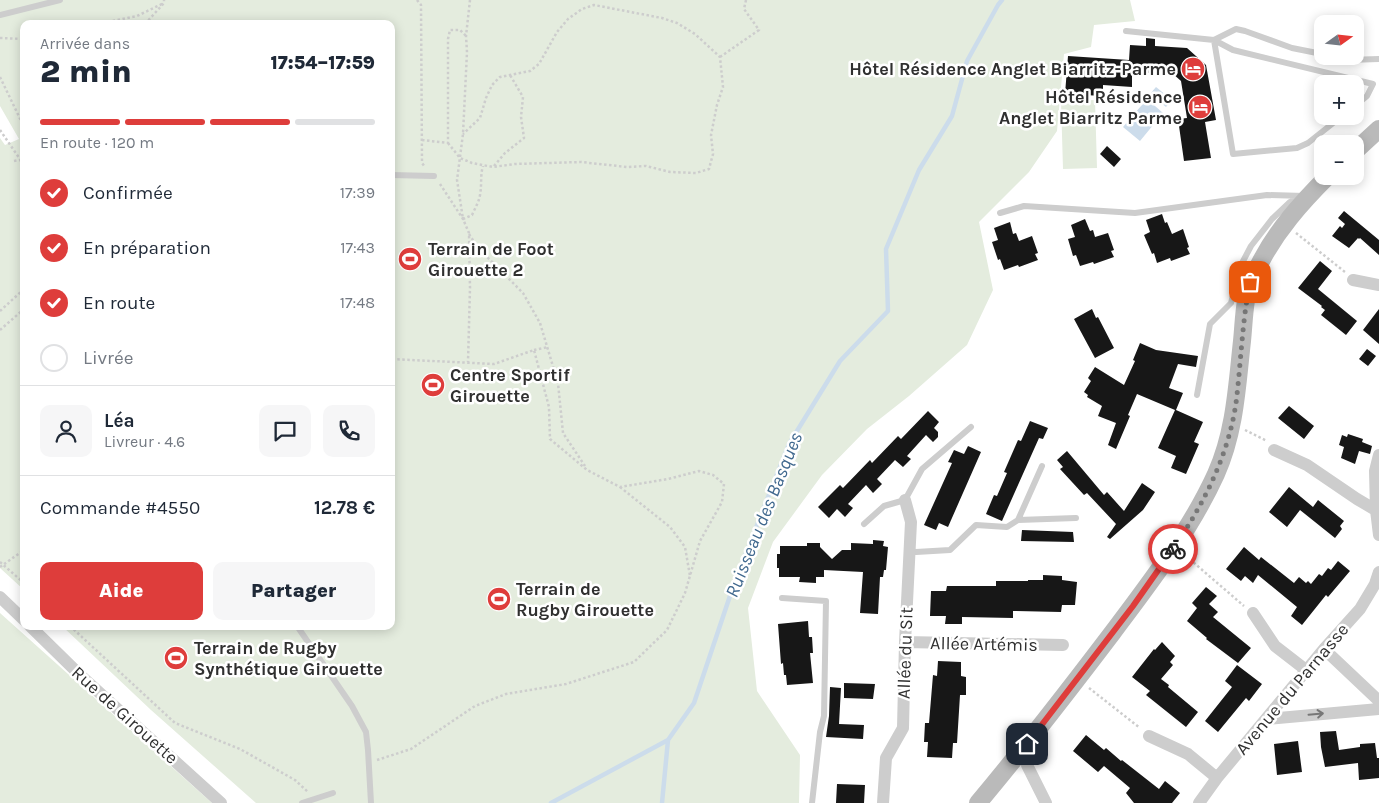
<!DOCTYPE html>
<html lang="fr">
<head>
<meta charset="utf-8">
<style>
  :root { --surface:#fff; --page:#f6f6f7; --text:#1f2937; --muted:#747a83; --line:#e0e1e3; --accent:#de3d3b }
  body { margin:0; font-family:Karla,sans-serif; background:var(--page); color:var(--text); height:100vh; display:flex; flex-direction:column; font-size:19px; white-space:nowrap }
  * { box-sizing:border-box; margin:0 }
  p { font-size:16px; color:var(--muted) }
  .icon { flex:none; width:28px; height:28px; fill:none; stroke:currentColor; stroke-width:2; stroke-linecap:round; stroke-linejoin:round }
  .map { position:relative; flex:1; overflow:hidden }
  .panel { position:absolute; left:20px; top:20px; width:375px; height:610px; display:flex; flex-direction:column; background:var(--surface); border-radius:10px; box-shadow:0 2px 12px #0003 }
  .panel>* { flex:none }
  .needle { width:32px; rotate:75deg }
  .buttons { position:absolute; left:1314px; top:15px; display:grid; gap:10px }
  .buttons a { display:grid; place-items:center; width:50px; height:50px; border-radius:10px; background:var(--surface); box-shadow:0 2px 12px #0003; font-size:25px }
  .pin { position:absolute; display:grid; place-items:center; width:42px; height:42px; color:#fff; margin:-21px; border-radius:10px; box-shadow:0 2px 8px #0006 }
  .courier { position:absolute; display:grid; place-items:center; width:50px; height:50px; margin:-25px; border:4px solid #de3d3b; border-radius:50%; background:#fff; color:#222; box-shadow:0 1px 6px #0007 }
  .overview em { font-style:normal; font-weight:800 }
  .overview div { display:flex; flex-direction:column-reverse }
  .overview { display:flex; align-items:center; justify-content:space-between; height:85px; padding:0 20px }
  h1 { font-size:32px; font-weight:800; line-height:38px }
  .bar { display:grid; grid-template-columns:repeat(4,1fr); gap:8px 5px; align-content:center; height:60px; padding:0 20px }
  .bar i { height:6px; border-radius:4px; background:var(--line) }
  .bar .selected { background:var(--accent) }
  .bar p { grid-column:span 4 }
  .line { display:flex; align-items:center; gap:12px; padding:0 20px; border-top:1px solid var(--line) }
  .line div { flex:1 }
  .round { display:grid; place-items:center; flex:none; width:52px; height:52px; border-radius:10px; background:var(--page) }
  ol { padding:0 20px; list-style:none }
  li { display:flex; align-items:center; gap:15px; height:55px }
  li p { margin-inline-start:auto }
  li .icon { padding:5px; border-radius:50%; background:var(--accent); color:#fff; stroke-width:4 }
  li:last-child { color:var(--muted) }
  li i { width:28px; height:28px; border:2px solid var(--line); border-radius:50% }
  .action { display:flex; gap:10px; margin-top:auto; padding:10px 20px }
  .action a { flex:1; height:58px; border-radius:10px; background:var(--accent); color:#fff; font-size:20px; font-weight:800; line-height:58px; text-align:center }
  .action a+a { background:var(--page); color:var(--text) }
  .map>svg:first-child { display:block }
  .green { fill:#e4ecde }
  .water { fill:#ccdceb }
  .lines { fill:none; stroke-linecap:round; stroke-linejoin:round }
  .stream { stroke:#ccdceb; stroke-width:4.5 }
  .building { fill:#171717 }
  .path { stroke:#cdcdcd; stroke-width:2.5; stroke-dasharray:2.5 2.5; stroke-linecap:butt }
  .lane { stroke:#cdcdcd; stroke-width:6 }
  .street { stroke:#cdcdcd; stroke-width:12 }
  .secondary { stroke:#bababa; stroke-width:18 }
  .oneway { stroke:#777 }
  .done { stroke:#787878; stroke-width:5; stroke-dasharray:0 9 }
  .route { stroke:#de3d3b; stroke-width:6 }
  .labels { text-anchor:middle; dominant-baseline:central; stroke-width:5; stroke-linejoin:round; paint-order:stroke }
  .poi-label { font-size:18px; font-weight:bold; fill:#303030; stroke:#fff; text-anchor:start }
  .street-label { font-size:18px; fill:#303030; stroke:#fff }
  .water-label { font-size:19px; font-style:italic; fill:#41698f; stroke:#fff }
</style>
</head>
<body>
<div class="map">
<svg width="1379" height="803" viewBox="0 0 1379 803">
  <rect width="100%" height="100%" fill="#fff"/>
  <!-- green -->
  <path class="green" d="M0 0H1130L1135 21 1094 25 1091 47 1064 54 1057 131 1029 172 979 222 993 290 967 345 909 396 867 429 822 475 773 542 748 608 757 691 800 755 799 803H256L151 710 62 626H391V24H24V590L0 568V138L5 145 19 139 0 106Z
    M1095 100 1097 168 1063 169 1061 101Z
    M0 613 212 803H0Z"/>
  <!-- water -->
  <path class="water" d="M1156 87 1172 100 1166 107 1150 94Z
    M1147 99 1163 113 1140 141 1123 127Z"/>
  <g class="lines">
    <!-- stream -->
    <path class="stream" d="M551 803 668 740
      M662 803 668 740 694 703 735 581 789 444 840 361 888 311 886 249 919 170 952 116 967 61 998 5 1002 0"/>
  </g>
  <!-- building -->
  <path class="building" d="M1146 38 1155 39V46L1187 48 1206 65 1216 120 1205 122 1211 158 1184 161 1178 119 1187 118 1181 81 1172 73H1132V87L1103 85V96L1065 94 1068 56 1129 60 1130 45 1146 46Z
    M1107 146 1121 159 1114 167 1100 154Z
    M1344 211 1379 240V255L1360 238 1359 239 1358 238 1349 248 1332 236 1340 226 1342 228 1345 224 1338 218Z
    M1162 214 1165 223 1167 222 1172 234 1183 229 1189 247 1187 248 1190 254 1171 261 1170 258 1157 263 1154 253 1152 254 1144 235 1150 232 1146 220Z
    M1085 219 1090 231 1093 230 1095 237 1108 233 1114 250 1111 251 1114 257 1094 264 1093 262 1080 266 1076 255 1073 256 1068 239 1075 237 1071 225Z
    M1010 222 1013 234 1016 233 1019 241 1032 236 1038 253 1035 254 1038 260 1019 267 1018 265 1004 270 1000 259 998 260 992 242 998 240 994 228Z
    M1320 261 1332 271 1318 289 1357 321 1346 335 1321 315 1325 310 1321 307 1322 306 1298 288Z
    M1092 309 1096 318 1098 317 1114 348 1095 358 1074 319Z
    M1379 309V344L1363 330Z
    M1140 343 1156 350 1198 356 1196 367 1178 364 1169 388 1183 393 1176 410 1203 422 1194 442 1199 444 1186 474 1171 468 1176 456 1158 448 1175 410 1137 394 1128 415 1130 416 1116 449 1108 445 1116 423 1098 416 1102 406 1087 397 1088 395 1084 392 1091 381 1088 378 1095 367 1124 385 1135 361 1133 360Z
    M1367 349 1376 356 1368 366 1359 359Z
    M1289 406 1314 426 1304 439 1278 418Z
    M928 411 939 422 934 428 938 432V437L933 442 926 435 907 456 911 459 903 467 895 460 877 479 882 484 873 493 866 485 848 504 853 508 845 517 837 509 829 518 818 507 840 485 843 488 870 460 872 463 898 436 901 439Z
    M1030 421 1048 428 1043 439 1039 438 1002 521 986 514 994 495 997 496 1007 473 1004 472 1018 440 1021 441Z
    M1348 434 1363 439 1362 442 1372 446 1370 454 1359 451 1355 464 1341 458 1344 447 1339 445 1342 435 1347 437Z
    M968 446 981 452 948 527 939 523 936 530 924 525 952 463 948 462 954 450 964 454Z
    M1067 451 1104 495 1107 492 1124 511 1142 483 1155 492 1143 510 1110 539 1107 537 1116 524 1087 493 1084 495 1060 469 1063 467 1057 460Z
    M1289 487 1313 507 1318 500 1344 521 1340 526 1342 529 1335 538 1300 510 1287 527 1269 512Z
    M1022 530 1073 532 1074 542 1021 541Z
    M873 540 884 541 883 546 888 547 886 570H884L883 577H880L878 614 860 613 863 572 824 570V577H816V583L799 582 800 577H779V568H777V554H780V546H807V543H820V547L832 559 842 550H851V543L873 544Z
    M1244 547 1259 560 1261 557 1294 583 1299 577 1306 583 1308 581 1311 584 1319 574 1322 576 1328 568 1331 570 1338 561 1350 571 1328 597 1326 595 1302 625 1291 616 1297 607 1258 575 1253 583 1245 576 1241 581 1226 569Z
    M1043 575 1062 576V580L1077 582 1075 605H1062L1061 612 1013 611V618L962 617V624H945L946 616H930L931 591H946L947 586H996V581H1028V580H1043Z
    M1206 587 1217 596 1209 604 1218 612 1213 617 1251 648 1238 663 1206 639 1207 638 1187 621 1197 608 1192 603Z
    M808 621 809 637H812L813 653H810L813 683 787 685 786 675H784L783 663 781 664 778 624Z
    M1162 642 1175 656 1170 662 1173 665 1161 679 1169 685 1168 687 1198 712 1186 727 1146 695 1150 691 1132 677 1154 649 1155 650Z
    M938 661 961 662V676L966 677V695H960L957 743H953L952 758 927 757 928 742H924L925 723H929L933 675 937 676Z
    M1237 665 1262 684 1249 701 1246 698 1218 732 1205 721 1232 687 1225 681Z
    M844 683 875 684 873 699 844 698Z
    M830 687 841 688 839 724 864 725 863 739 826 737 829 716Z
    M1336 731 1339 750 1360 747V744L1375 743 1377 758H1379V778L1359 780 1358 763 1325 767 1321 747 1320 732Z
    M1086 735 1104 750 1106 748 1121 761 1122 760 1159 789 1165 781 1180 793 1172 803H1134L1126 793 1130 788 1104 766 1098 772 1073 751Z
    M1298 741 1302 772 1277 775 1274 744Z
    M837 784 865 785 864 803H836Z"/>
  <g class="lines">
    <!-- path -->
    <path class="path" d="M417 0 421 5 422 163 425 167
      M470 0 466 36 467 52 463 134 457 180 463 219 472 215C475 208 479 202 480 195 482 185 480 176 483 166
      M98 24 137 16 164 3
      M145 24 164 3V0
      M0 38 24 39
      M720 57 759 30 744 9 746 0
      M0 77 24 127
      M0 130 24 165
      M422 140 448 143V39L450 30H460L466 36
      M448 143 460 158 472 163 493 167 515 164 581 162 627 167 646 166 670 172 696 173 709 169 713 154 711 135 717 105 723 87 720 57 695 34 677 23 662 18 594 5 582 9 568 19 557 32 539 64 530 71 500 77 492 85 486 98 480 118 463 134
      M14 161 20 160
      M494 166 505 153 524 138 521 117 523 97 510 75
      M440 184 463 219 469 233 470 288 468 362
      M1296 233 1345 272
      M469 234 478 248 523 293 540 323 558 383 563 433 585 466
      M0 311 24 289
      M0 330 24 309
      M534 350 548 347
      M1245 430 1267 441
      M620 487 670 527 685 547 690 576
      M1186 556 1244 606
      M0 562 24 583
      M0 567 24 550
      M70 626 175 723 240 749 295 780 308 792
      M1089 688 1140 728
      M377 760 411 749 475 706 506 694 566 684 634 662 667 630 685 593 700 541 722 502 724 484 713 475 699 471 668 479 620 487 587 470 550 439 549 407 534 350 494 364 391 359"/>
    <!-- lane -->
    <path class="lane" d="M0 15 60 0
      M1126 31 1214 40 1236 29 1245 31 1292 48 1322 54
      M1214 40 1233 154 1297 148 1308 143 1342 116
      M1214 40 1233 50 1373 84 1367 96 1355 106
      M1331 56 1348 60 1379 59
      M391 175 434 176
      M1000 213 1024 206 1135 213 1267 195 1305 196
      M1197 395 1210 324 1231 303 1241 265 1251 246 1272 219 1290 202 1300 198
      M1018 520 1042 466
      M864 524 884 506 905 500 922 469 971 427
      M910 551 916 552 950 550 976 525 1007 527 1018 520 1076 518
      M782 598 826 601 824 716 820 732 812 803
      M297 626 352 706 366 732 368 750 371 803
      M302 803 333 793"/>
    <!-- street -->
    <path class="street" d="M1353 280 1379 285
      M1274 450 1307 465 1357 499 1379 512
      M1379 455 1375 471 1376 510 1379 535
      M0 597 24 620
      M1253 613 1275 646 1306 670
      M30 626 81 676 221 803
      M905 642 1063 645
      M1324 649 1379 701
      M1267 719 1379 709
      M1149 736 1188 754 1217 778
      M1027 765 1046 803
      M883 803 886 758 903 728 905 642 911 522 905 500
      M1199 803 1217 778 1324 649 1360 609 1375 584 1379 572"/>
    <!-- secondary -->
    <path class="secondary" d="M1355 151 1379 129
      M978 803C1025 747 1069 690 1113 632 1151 581 1190 531 1216 474 1235 432 1237 386 1242 341 1244 322 1244 300 1250 282 1253 276 1256 270 1259 265 1276 231 1301 203 1328 176"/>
  </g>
  <!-- one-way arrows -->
  <defs><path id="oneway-shaft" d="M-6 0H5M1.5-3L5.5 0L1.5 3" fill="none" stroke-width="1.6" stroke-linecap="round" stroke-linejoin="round" transform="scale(1.25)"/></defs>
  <use class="oneway" href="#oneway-shaft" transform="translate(1316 714) rotate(-5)"/>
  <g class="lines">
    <!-- done -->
    <path class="done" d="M1173 549C1203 505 1228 457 1236 403 1241 363 1242 322 1250 282"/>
    <!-- route -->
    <path class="route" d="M1027 744 1133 606 1173 549"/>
  </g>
  <!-- icons -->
  <defs>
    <g id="hotel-disc" transform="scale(1.25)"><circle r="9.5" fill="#de3d3b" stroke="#fff"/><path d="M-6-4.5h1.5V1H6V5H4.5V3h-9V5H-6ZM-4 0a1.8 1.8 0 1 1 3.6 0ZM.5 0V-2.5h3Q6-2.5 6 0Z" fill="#fff"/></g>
    <g id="stadium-disc" transform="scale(1.25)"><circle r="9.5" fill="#de3d3b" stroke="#fff"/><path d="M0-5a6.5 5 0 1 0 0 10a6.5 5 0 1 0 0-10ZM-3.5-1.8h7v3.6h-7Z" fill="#fff"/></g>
  </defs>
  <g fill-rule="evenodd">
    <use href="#hotel-disc" x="1193" y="69"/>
    <use href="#hotel-disc" x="1200" y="107"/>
    <use href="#stadium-disc" x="410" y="259"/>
    <use href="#stadium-disc" x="433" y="385"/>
    <use href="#stadium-disc" x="499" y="599"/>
    <use href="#stadium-disc" x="176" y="658"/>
  </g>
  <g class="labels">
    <!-- poi labels -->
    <g class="poi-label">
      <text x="1176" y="69" text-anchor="end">Hôtel Résidence Anglet Biarritz-Parme</text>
      <text x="1182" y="97" text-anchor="end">Hôtel Résidence<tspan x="1182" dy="21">Anglet Biarritz Parme</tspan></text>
      <text x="428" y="249">Terrain de Foot<tspan x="428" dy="21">Girouette 2</tspan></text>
      <text x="450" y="375">Centre Sportif<tspan x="450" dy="21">Girouette</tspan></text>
      <text x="516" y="589">Terrain de<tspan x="516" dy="21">Rugby Girouette</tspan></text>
      <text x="194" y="648">Terrain de Rugby<tspan x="194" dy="21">Synthétique Girouette</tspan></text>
    </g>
    <!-- street labels -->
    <g class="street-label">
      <text transform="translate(984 644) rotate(1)">Allée Artémis</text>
      <text transform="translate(905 653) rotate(-88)">Allée du Sit</text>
      <text transform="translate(1292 689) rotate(-50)">Avenue du Parnasse</text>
      <text transform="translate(125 715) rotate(42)">Rue de Girouette</text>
    </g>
    <!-- water labels -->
    <g class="water-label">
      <text transform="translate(764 515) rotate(-68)">Ruisseau des Basques</text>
    </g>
  </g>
</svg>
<div class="buttons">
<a><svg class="needle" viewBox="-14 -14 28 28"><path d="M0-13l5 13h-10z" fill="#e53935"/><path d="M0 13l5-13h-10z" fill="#747a83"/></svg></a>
<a>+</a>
<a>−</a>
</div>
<div class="pin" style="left:1250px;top:282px;background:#ea580c"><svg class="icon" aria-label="bag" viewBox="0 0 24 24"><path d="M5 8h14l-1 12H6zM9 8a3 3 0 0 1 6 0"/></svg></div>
<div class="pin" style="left:1027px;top:744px;background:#1f2937"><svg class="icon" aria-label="home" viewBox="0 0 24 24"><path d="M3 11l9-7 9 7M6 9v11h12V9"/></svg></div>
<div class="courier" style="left:1173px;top:549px"><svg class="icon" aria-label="bike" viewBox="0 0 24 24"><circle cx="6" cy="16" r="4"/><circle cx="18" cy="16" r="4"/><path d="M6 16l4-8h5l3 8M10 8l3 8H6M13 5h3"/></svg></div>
<section class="panel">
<div class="overview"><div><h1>2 min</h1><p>Arrivée dans</p></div><em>17:54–17:59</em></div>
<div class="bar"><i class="selected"></i><i class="selected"></i><i class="selected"></i><i></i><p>En route · 120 m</p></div>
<ol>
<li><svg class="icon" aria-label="check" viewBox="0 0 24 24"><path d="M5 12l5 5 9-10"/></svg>Confirmée<p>17:39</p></li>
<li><svg class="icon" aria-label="check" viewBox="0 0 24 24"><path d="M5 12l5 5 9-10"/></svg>En préparation<p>17:43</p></li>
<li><svg class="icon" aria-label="check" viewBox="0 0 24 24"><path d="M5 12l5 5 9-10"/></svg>En route<p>17:48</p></li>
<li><i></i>Livrée</li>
</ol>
<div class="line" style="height:90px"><a class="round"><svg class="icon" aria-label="person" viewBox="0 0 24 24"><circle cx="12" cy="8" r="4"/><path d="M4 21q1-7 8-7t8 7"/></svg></a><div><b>Léa</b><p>Livreur · 4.6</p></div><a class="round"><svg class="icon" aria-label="chat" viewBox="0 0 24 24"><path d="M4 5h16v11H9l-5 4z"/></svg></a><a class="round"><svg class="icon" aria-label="phone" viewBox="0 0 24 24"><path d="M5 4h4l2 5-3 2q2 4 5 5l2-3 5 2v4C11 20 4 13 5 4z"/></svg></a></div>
<div class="line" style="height:65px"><div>Commande #4550</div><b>12.78 €</b></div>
<div class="action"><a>Aide</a><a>Partager</a></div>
</section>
</div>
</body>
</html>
